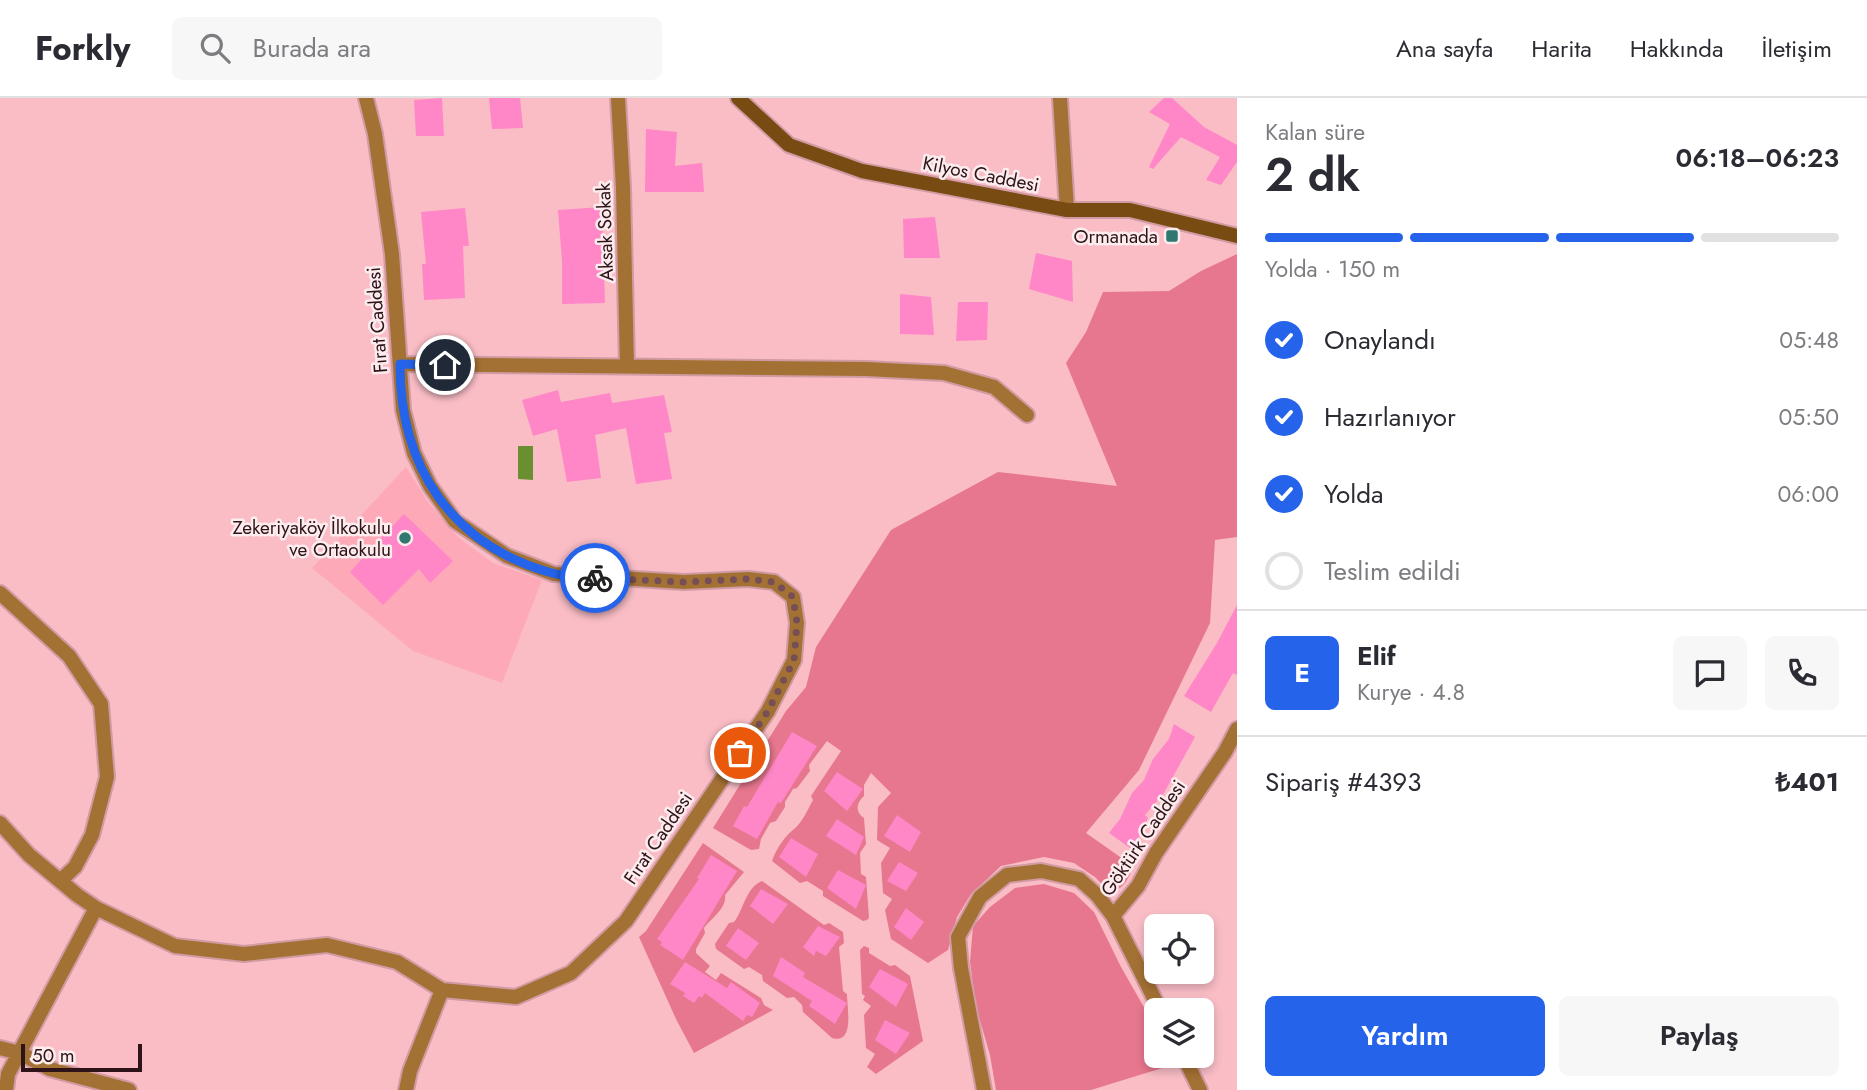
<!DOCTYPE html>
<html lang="tr">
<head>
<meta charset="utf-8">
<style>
  :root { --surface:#fff; --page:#f7f7f7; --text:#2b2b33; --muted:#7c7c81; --line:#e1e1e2; --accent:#2563eb }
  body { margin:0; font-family:Jost,sans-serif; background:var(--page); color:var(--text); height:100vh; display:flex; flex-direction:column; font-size:26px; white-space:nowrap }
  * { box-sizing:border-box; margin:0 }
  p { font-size:23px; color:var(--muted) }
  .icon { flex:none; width:38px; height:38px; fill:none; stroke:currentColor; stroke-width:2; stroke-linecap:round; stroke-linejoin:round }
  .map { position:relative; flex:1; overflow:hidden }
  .sheet { display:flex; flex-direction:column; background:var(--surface); width:630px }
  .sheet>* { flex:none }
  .tools { position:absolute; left:1144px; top:816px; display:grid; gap:14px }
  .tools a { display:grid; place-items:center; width:70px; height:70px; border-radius:10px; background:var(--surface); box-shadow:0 4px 10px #0003; font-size:35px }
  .scale { position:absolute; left:21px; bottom:18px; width:121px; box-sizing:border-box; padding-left:7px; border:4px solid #2e1319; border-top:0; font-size:19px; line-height:24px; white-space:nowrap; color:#2e1319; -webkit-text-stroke:5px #fcecee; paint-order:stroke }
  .pin { position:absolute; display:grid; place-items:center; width:60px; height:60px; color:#fff; margin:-30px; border:4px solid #fff; border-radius:50%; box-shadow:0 2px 7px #0007 }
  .courier { position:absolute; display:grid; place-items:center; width:70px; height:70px; margin:-35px; border:5px solid #2563eb; border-radius:50%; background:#fff; color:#222; box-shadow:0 2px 9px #0007 }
  .summary em { font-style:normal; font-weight:600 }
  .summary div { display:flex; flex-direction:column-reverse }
  .summary { display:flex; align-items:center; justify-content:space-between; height:119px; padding:0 28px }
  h1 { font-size:46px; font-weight:600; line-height:52px }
  .bar { display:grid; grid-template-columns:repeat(4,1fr); gap:10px 7px; align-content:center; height:84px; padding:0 28px }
  .bar i { height:9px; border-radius:5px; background:var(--line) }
  .bar .selected { background:var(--accent) }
  .bar p { grid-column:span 4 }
  .line { display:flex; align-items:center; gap:18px; padding:0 28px; border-top:2px solid var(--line) }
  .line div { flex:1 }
  .round { display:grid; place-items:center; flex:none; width:74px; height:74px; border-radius:10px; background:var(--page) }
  ol { padding:0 28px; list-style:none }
  li { display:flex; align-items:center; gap:21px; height:77px }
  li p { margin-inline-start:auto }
  li .icon { padding:7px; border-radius:50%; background:var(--accent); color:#fff; stroke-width:4 }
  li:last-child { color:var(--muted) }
  li i { width:38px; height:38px; border:4px solid var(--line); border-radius:50% }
  .action { display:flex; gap:14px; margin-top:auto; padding:14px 28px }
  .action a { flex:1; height:80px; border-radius:10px; background:var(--accent); color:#fff; font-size:28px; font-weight:600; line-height:80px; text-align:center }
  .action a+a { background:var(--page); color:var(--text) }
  header { display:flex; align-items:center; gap:42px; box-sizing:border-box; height:98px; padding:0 35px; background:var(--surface); border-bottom:2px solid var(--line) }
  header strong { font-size:33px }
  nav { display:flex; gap:38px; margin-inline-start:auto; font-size:24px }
  .search { width:490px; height:63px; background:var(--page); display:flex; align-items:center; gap:18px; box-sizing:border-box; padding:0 24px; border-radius:10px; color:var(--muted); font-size:26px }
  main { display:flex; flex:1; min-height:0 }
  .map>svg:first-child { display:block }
  .built { fill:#fda9b8 }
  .green { fill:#e7778e }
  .water { fill:#6a8f30 }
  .building { fill:#ff86c7 }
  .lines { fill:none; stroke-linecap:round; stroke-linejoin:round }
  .street-casing { stroke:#d19ba3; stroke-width:18 }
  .secondary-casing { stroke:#d19ba3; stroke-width:18 }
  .street { stroke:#a47134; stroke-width:14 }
  .secondary { stroke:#774b11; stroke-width:14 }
  .done { stroke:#754e56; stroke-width:7; stroke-dasharray:0 12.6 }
  .route { stroke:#2563eb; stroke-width:9 }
  .poi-dot { fill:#2f7771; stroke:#fcecee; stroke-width:2.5 }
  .labels { text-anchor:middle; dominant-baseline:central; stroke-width:5; stroke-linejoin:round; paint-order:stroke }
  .street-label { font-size:19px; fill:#2e1319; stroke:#fcecee }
  .poi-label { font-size:19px; fill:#2e1319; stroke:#fcecee; text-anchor:end }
</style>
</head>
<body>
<header>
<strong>Forkly</strong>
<div class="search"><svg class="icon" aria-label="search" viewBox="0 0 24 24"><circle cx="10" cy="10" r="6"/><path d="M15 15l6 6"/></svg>Burada ara</div>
<nav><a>Ana sayfa</a><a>Harita</a><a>Hakkında</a><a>İletişim</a></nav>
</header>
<main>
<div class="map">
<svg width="1237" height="992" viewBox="0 0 1237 992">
  <rect width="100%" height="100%" fill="#fabdc6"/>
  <!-- built -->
  <path class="built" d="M406 369 428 404 459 440 493 465 542 482 502 585 413 553 312 470Z"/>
  <!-- green -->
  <path class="green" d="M1237 156V439L1215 442 1210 525 1139 672 1086 735 1133 768C1128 782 1124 790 1110 795L1095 779 1074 765 1044 759 1001 768 971 796 957 819 948 852 928 865 891 841 885 812 892 801 883 795 881 765 890 750 877 742 878 709 891 695 871 675 864 687V698C856 705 855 714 864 720L866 746 860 755 861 776 866 779 869 820 867 822 863 823 823 798V793L807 783 800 785 772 763C776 751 785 738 794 731 802 725 808 711 813 702L811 698 841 653 827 643 809 667 810 673 797 690 793 691 785 704V709L776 723 770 725 761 741 759 751 751 752 713 730 786 613 806 589 816 549 891 432 998 374 1117 388 1066 265 1086 234 1103 194 1169 193 1201 173Z
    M703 745 744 774 725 797C727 810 712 820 704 830L705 835 696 851V855L710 868 705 874 716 882 721 875 761 900 764 907 773 912 694 955 676 921 639 839 646 833Z
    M762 783 824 827 829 825 843 834 844 845 839 849 843 893 847 896C847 909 855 947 832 940L803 914 802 907 794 899 787 900 763 883 762 877 749 869 744 871 716 851 715 846 729 825 734 824C744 812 745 790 762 783Z
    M1044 786 1074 795 1094 814 1121 869 1157 932V957H1168L1172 967 1091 992H996L990 957 976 909 970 864 973 828 990 809 1015 790Z
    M864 848 869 850V855L890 868 895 867 910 878 923 943 876 976 867 969 875 956 866 950 864 917 871 908 863 902 865 898 862 896 860 852Z"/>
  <!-- water -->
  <path class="water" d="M518 348H533V382L518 381Z"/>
  <!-- building -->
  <path class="building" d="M442 0 444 38H416L414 2Z
    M489 0H520L523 30 492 31Z
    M1164 0H1172L1204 29 1237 47V64L1221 87 1206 82 1220 59 1181 39 1153 71 1149 69 1170 26 1149 14Z
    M646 31 677 34 675 68 702 65 704 94H645Z
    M602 109 605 205 562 206V163L558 112Z
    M465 110 469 148H463L465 200 424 202 422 166H426L421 114Z
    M935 119 940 160H904L903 121Z
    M1036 155 1072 163 1073 204 1029 191Z
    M900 196 931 199 934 237 900 236Z
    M958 204H988L987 242 956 243Z
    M558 292 561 304 610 295 612 305 664 297 672 334 664 335 672 381 636 386 626 330 595 337 601 380 567 384 557 331 533 338 522 302Z
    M404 416 453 463 430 485 419 471 383 507 350 474Z
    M1237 507V577L1233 575 1211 614 1184 598 1217 545Z
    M1174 626 1195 639 1164 695 1145 717 1148 720 1141 736 1130 750 1109 735 1120 721 1132 695 1144 682 1153 661 1169 641Z
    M792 634 817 648 781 705 778 704 757 741 733 728 744 708 747 709Z
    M837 674 863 691 847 713 824 693Z
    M897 717 921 734 910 754 884 738Z
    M837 721 864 739 856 757 826 738Z
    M791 740 818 756 806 779 779 759Z
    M711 757 737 773 683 862 660 847 662 844 657 841 699 781 697 780Z
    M899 764 918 775 906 793 887 783Z
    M838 772 866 787 856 811 827 790Z
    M761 791 788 806 773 826 750 808Z
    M906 810 924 824 911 842 894 829Z
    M818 828 840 839 826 858 816 853 814 858 803 849Z
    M738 830 759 845 746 862 726 848Z
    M781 859 805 875 803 879 847 905 835 926 809 908 812 903 773 878Z
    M685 864 727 890 731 884 760 905 752 919 747 917 743 923 705 895 702 900 699 898 694 905 683 898 685 895 670 886Z
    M880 871 908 886 896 909 869 889Z
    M885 922 910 935 896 956 875 942Z"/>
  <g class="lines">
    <!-- street casing -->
    <g class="street-casing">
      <path id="street" d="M618 0 623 90 627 268
        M1060 0 1067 112
        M400 266 866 271 944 275 994 289 1027 317
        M0 495 69 558 101 606 107 679 92 737 75 769 60 783
        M0 725 29 757 77 797 96 810 175 848 244 856 327 847 397 864 442 892 516 899 571 875 626 823 768 613 794 562 797 525 793 499 774 484 748 481 684 484 554 476 507 458 455 423 430 388 414 355 403 312 392 156 375 36 366 0
        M1113 818 1138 788 1156 755 1225 654 1237 631
        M0 950 20 955 50 971 129 992
        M1183 957 1200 992
        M6 992 8 976 96 810
        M406 992 410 973 442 892
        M984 992 961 870 958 839 980 799 1007 777 1041 773 1079 781 1097 797 1113 818 1160 912"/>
    </g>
    <!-- secondary casing -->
    <g class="secondary-casing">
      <path id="secondary" d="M738 0 789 47 862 73 1067 112H1130L1237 138"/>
    </g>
    <!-- street -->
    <use href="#street" class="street"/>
    <!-- secondary -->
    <use href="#secondary" class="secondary"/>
  </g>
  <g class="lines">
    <!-- done -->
    <path class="done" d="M595 480 684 484 748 481 774 484 793 499 797 525 794 562 768 613 740 655"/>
    <!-- route -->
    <path class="route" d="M445 267 400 266C400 369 451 447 552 475 566 479 582 478 595 480"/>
  </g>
  <!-- markers -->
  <g class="poi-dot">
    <rect x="1165" y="131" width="14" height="14" rx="3.5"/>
    <circle cx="405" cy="440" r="7"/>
  </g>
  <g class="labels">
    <!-- street labels -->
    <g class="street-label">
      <text transform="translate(981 76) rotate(11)">Kilyos Caddesi</text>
      <text transform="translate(605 134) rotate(-92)">Aksak Sokak</text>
      <text transform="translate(377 222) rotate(-94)">Fırat Caddesi</text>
      <text transform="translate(658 740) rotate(-56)">Fırat Caddesi</text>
      <text transform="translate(1143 740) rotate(-56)">Göktürk Caddesi</text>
    </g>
    <!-- poi labels -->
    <g class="poi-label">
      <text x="1158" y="138">Ormanada</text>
      <text x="391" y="429">Zekeriyaköy İlkokulu<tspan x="391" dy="22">ve Ortaokulu</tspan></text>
    </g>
  </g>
</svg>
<div class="tools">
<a><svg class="icon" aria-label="locate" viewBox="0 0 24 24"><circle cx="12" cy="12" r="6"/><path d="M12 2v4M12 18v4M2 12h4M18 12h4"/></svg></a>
<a><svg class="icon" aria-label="layers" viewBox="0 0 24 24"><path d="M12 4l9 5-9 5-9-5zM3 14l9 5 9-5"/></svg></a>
</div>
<div class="scale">50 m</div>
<div class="pin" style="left:740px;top:655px;background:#ea580c"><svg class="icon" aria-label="bag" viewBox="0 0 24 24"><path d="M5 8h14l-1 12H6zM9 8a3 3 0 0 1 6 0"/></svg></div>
<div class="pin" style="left:445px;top:267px;background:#1f2937"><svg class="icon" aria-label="home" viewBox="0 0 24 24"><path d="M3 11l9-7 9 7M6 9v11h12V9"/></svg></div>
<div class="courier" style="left:595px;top:480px"><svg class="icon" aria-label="bike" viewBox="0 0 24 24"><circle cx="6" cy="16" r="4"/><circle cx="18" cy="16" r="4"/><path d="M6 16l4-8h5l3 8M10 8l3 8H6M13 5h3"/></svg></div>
</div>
<section class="sheet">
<div class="summary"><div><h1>2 dk</h1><p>Kalan süre</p></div><em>06:18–06:23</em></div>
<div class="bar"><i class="selected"></i><i class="selected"></i><i class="selected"></i><i></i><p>Yolda · 150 m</p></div>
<ol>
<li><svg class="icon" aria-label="check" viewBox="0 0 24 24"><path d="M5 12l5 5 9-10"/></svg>Onaylandı<p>05:48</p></li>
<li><svg class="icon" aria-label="check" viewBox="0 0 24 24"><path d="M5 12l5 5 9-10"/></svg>Hazırlanıyor<p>05:50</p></li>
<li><svg class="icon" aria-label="check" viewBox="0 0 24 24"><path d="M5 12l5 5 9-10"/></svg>Yolda<p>06:00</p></li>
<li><i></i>Teslim edildi</li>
</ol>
<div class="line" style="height:126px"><b class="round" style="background:var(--accent);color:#fff">E</b><div><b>Elif</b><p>Kurye · 4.8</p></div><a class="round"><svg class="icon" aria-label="chat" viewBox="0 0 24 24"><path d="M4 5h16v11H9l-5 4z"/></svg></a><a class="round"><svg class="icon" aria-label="phone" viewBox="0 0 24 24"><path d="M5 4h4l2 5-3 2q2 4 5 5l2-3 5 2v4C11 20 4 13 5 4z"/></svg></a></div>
<div class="line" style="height:91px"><div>Sipariş #4393</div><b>₺401</b></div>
<div class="action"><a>Yardım</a><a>Paylaş</a></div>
</section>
</main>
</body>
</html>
